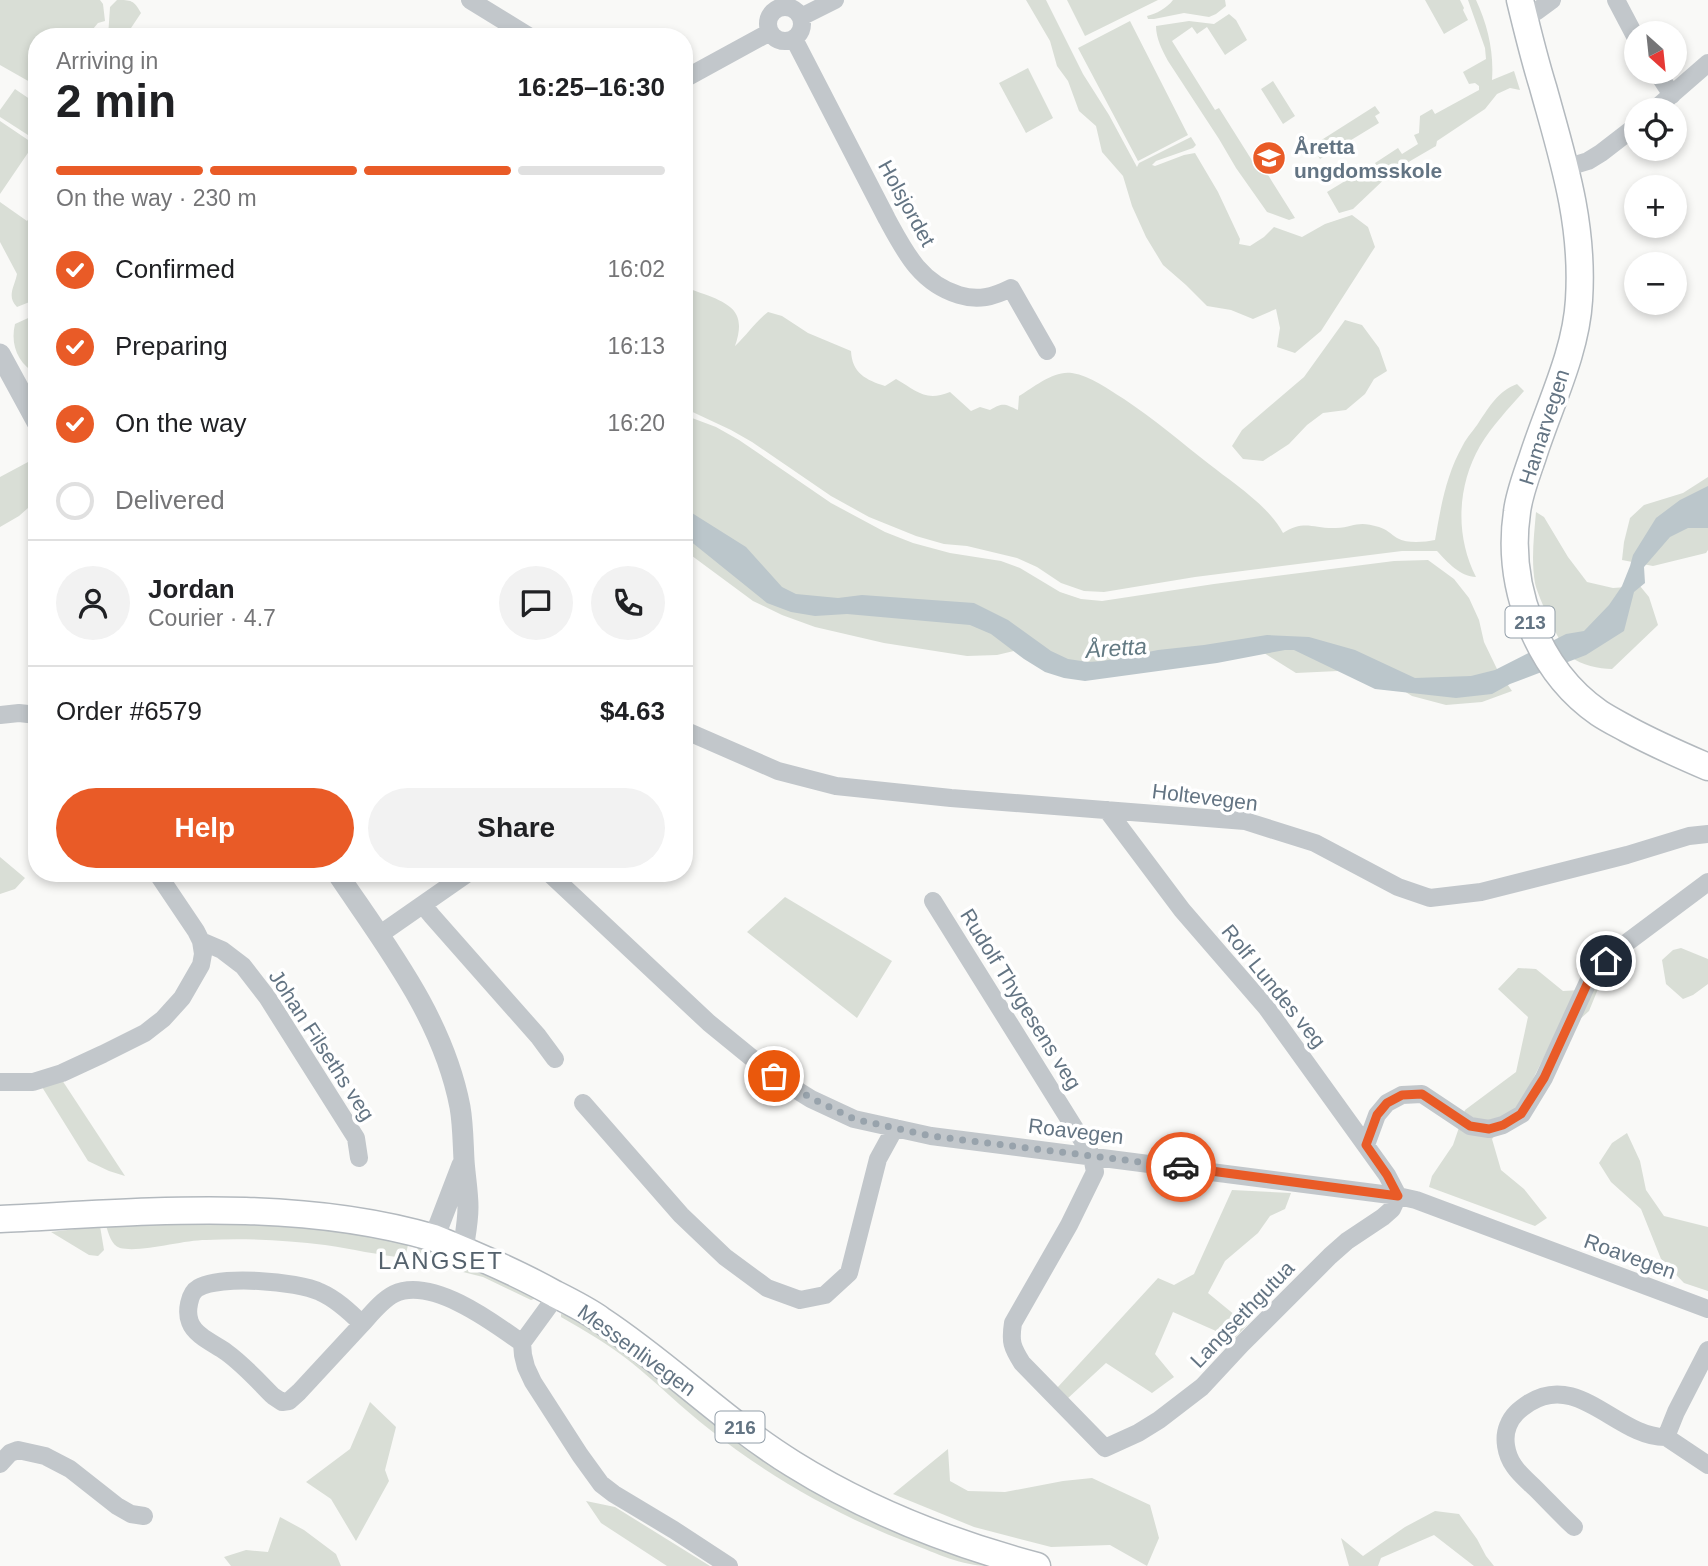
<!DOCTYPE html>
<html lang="en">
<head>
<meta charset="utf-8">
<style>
  :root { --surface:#fff; --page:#f2f2f2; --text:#202124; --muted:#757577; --line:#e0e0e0; --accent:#e95b27 }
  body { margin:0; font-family:Arial,sans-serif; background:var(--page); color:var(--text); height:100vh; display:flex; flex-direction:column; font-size:26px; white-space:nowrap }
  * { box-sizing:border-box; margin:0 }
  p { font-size:23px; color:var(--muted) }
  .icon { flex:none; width:38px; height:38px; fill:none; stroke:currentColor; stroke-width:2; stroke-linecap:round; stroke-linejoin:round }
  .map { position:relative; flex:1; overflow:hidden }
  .drawer { position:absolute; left:28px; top:28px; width:665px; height:854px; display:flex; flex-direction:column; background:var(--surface); border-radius:28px; box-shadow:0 4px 10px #0003 }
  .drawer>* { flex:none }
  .needle { width:46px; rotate:153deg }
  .controls { position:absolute; left:1624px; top:21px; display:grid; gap:14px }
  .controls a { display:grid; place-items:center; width:63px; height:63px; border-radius:50%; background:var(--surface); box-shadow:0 4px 10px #0003; font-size:35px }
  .pin { position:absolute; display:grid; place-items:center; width:60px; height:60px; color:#fff; margin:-30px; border:4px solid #fff; border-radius:50%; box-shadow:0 2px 7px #0007 }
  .courier { position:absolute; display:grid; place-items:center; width:70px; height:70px; margin:-35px; border:5px solid #e95b27; border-radius:50%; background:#fff; color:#222; box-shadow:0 2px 9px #0007 }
  .summary em { font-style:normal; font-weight:700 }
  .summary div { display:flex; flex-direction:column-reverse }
  .summary { display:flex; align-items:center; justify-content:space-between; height:119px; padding:0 28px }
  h1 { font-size:46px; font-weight:700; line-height:52px }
  .bar { display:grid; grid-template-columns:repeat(4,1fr); gap:10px 7px; align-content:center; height:84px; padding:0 28px }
  .bar i { height:9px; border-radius:5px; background:var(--line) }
  .bar .on { background:var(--accent) }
  .bar p { grid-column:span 4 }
  .line { display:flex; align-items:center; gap:18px; padding:0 28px; border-top:2px solid var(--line) }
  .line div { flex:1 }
  .round { display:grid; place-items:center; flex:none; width:74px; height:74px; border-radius:37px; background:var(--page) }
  ol { padding:0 28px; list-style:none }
  li { display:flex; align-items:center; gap:21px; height:77px }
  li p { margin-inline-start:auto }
  li .icon { padding:7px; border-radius:50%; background:var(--accent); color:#fff; stroke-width:4 }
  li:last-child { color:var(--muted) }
  li i { width:38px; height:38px; border:4px solid var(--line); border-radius:50% }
  .button { display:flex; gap:14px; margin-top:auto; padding:14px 28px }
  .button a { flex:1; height:80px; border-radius:42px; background:var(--accent); color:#fff; font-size:28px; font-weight:700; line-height:80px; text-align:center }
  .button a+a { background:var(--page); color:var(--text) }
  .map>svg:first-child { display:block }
  .green { fill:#d9ded6 }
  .water { fill:#bbc6cb }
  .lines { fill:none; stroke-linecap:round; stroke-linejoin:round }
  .primary-casing { stroke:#b3b9be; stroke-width:29 }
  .minor { stroke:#c2c7cb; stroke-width:18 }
  .tertiary { stroke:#c2c7cb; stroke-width:21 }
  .primary { stroke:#fff; stroke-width:26 }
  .done { stroke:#98a3ac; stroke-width:7; stroke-dasharray:0 12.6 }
  .route { stroke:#e95b27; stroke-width:9 }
  .labels { text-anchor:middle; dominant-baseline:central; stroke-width:7; stroke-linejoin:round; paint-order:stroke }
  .shield { fill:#fff; stroke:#929ea8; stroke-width:2 }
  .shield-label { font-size:19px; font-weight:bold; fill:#637483 }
  .poi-label { font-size:21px; font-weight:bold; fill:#637483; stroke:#fff; text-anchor:start }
  .street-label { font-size:21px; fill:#637483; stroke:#fff }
  .water-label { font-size:23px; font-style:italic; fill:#637a83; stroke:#fff }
  .quarter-label { font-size:24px; letter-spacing:2px; fill:#55626d; stroke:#fff }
</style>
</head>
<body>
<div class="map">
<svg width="1708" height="1566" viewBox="0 0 1708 1566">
  <rect width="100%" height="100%" fill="#f9f9f7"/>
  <!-- green -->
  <path class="green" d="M0 0H100L103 4 105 21 98 23 93 29 94 37H37V86L0 65Z
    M117 0C131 0 134 0 141 13L129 31 131 34 129 37H108L110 7Z
    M1026 0H1046L1083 74 1109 115 1137 167 1139 163 1191 137 1196 145 1193 148 1156 161 1152 165 1155 166 1184 155 1195 153 1218 192 1240 239 1239 244 1250 246 1264 237 1274 227 1302 237 1325 224 1352 215 1368 227 1375 247 1321 331 1295 353 1277 347 1280 328 1276 309 1253 319 1231 310 1207 306 1186 285 1163 265 1146 237 1132 206 1123 176 1102 152 1096 126 1079 111 1068 81 1057 66 1050 41Z
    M1067 0H1158L1085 36Z
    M1173 0H1225L1226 6 1216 14 1209 17 1184 13 1154 19H1148L1147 16C1156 14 1167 8 1173 0Z
    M1425 0H1460L1464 8 1463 10 1468 20 1444 34Z
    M1468 0H1476C1488 26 1494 52 1492 80L1514 71 1520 90 1510 88 1497 94 1485 109 1437 141 1436 146 1393 171 1353 209 1339 213 1327 192 1355 175 1359 180 1378 168 1375 163 1398 148 1402 154 1418 144 1414 135 1419 133 1420 116 1432 109 1435 114 1479 90V86L1475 83 1469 84 1463 72 1486 59 1485 48Z
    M1229 14 1236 20 1247 40 1225 55 1207 27 1197 34 1192 27 1172 41 1215 110 1219 108 1253 162 1258 159 1295 218 1289 220 1267 212 1236 168 1219 139 1168 61C1162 50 1156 38 1156 26L1189 21 1214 24Z
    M1130 21 1188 135 1138 161 1078 48Z
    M1028 68 1053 118 1026 133 999 83Z
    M1273 81 1295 116 1283 124 1261 89Z
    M15 89 37 104V135L31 131 28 135 0 117V110Z
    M1375 106 1380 113 1375 116 1379 123 1320 159 1312 146Z
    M0 121 34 144 0 194Z
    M0 202 27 221 37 208V299L17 307C6 296 15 286 17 274L0 242Z
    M684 284C691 290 695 291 704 294 734 305 746 314 735 346 747 335 755 322 768 312L782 316 808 333 851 351C852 373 866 380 885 386L896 379C917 391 925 402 950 392L971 411 980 407 990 410C1003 402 1005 404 1018 410L1019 396C1034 387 1054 370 1072 373 1091 376 1108 389 1124 399 1154 419 1181 442 1209 464 1233 483 1269 506 1283 533 1305 519 1313 529 1336 528 1355 527 1357 520 1379 527 1386 529 1391 534 1397 538 1408 544 1424 542 1435 540 1441 506 1446 475 1463 445 1467 437 1474 430 1479 422 1490 406 1498 391 1517 384L1524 391C1509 408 1492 426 1480 446 1457 486 1455 536 1476 577 1461 577 1447 562 1437 551H1402L1195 577 1104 592 1084 591 1061 583 1037 567 1017 558 967 546 944 544 916 536 869 517 831 496 752 442 731 430 684 408Z
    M37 314V374C18 364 10 345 15 324Z
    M1345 320 1362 325 1379 348 1387 371 1374 379 1365 394 1346 410 1323 413 1307 425 1289 444 1263 461 1243 459 1232 446 1242 430 1304 377Z
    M684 415 716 427 739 440 831 503 885 532 913 543 950 553 1001 561 1020 568 1060 592 1081 599 1102 601 1214 584 1394 561 1428 560 1454 579 1469 598 1479 620 1484 642 1497 669 1512 691 1482 702 1446 705 1412 696 1383 678 1359 670 1296 673 1245 641 1094 670 1022 649 997 655 967 656 884 643 815 627 782 615 753 601 684 550Z
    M28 462 37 471V500L19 516 0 527V477Z
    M1708 477V550L1706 553 1653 566 1622 560 1624 542 1630 518 1644 505 1683 493Z
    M1536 512 1544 517 1568 557 1587 582 1613 588 1640 586 1649 597 1658 625 1612 669C1599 669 1581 665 1571 657 1562 649 1537 595 1535 583 1531 560 1534 536 1536 512Z
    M0 857 25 878 15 889 0 894Z
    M785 897 892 961 857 1018 747 932Z
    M1681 948 1708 959V984L1693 995 1683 999 1666 984 1662 960 1673 950Z
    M1518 968 1536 969 1563 991 1598 989 1589 1011 1549 1047 1522 1101 1492 1139 1501 1170 1524 1189 1547 1218 1535 1226 1429 1187 1432 1176 1453 1145 1465 1110 1516 1072 1528 1017 1498 989Z
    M62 1080 125 1176 109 1171 88 1161 42 1087Z
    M1627 1133 1640 1161 1646 1190 1664 1216 1708 1227V1291L1684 1283 1661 1259 1641 1209 1611 1182 1599 1163 1612 1143Z
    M1232 1190 1291 1193 1285 1209 1270 1216 1258 1233 1225 1261 1208 1293 1247 1325 1234 1339 1173 1312 1155 1354 1174 1377 1152 1393 1106 1363 1067 1399 1057 1388 1158 1278 1174 1285 1194 1274Z
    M265 1221 372 1235 408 1245 405 1258C378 1255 352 1249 325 1245 286 1240 245 1238 206 1240 182 1240 141 1253 120 1248 111 1245 109 1234 106 1226L120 1224Z
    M100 1226 104 1250 98 1256 89 1255 51 1232Z
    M418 1248 455 1260 532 1294 534 1299 531 1300 483 1277 455 1270 415 1264 412 1261 414 1252Z
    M561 1314C585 1316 629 1354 649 1370L980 1560 988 1566C963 1566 935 1553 912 1544 840 1517 769 1477 709 1429 682 1408 658 1384 632 1363 610 1345 585 1331 561 1317Z
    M370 1402 396 1427 385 1470 389 1481 356 1541 331 1499 306 1482 350 1449Z
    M948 1449 950 1481 968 1491 1005 1492 1063 1481 1092 1478 1150 1505 1159 1538 1147 1566 1110 1545 1051 1547 974 1527 893 1494Z
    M586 1501 615 1507 710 1566H667L601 1523Z
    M1435 1511 1459 1514 1477 1539 1486 1556 1494 1566H1474L1434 1535 1381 1558 1378 1566H1349L1341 1538 1363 1556 1405 1527Z
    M280 1517 304 1530 336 1554 341 1566H231L224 1557 246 1550 268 1552Z"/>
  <!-- water -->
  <path class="water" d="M1708 486V528H1688L1670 537 1644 567 1645 583 1634 592 1624 631 1586 655 1510 684 1492 694 1456 698 1375 689 1294 650H1285L1217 663 1085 681 1064 678 1045 672 1024 659 991 634 970 625 847 614 815 616 791 612 767 603 684 536V508L746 547 782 587 796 594 838 598 862 595 974 603 1008 620 1051 651 1068 659 1088 662 1103 661 1158 650 1204 645 1267 635 1309 637 1355 650 1415 678 1471 676 1495 670 1566 634 1584 631 1609 605 1622 586 1630 566 1633 555 1656 518 1680 500Z"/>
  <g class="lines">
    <!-- primary casing -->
    <g class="primary-casing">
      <path id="primary" d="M1520 0C1527 29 1534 58 1543 87 1563 159 1584 223 1579 300 1576 353 1549 406 1533 456 1527 474 1519 494 1517 512 1506 586 1537 670 1599 713 1608 719 1618 724 1627 729 1653 743 1680 755 1708 767
        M0 1219C145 1212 293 1197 434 1238 476 1255 516 1272 555 1294 571 1302 587 1310 601 1320 668 1364 725 1422 793 1464 870 1512 950 1543 1037 1566"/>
    </g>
    <!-- minor -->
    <path class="minor" d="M470 0 530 37
      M1616 0 1636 38
      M768 24a17 17 0 1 1 34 0a17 17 0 1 1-34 0Z
      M801 17 835 0
      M1524 17 1537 11 1552 0
      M794 39 887 219C905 252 920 283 959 295 978 301 993 297 1011 288L1047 351
      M1657 72 1672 95
      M684 79 770 32
      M1654 110 1708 63
      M1565 168 1588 161 1601 153 1636 126
      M0 715 19 713 37 715
      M684 730 778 771 836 786 951 798 1245 821 1315 843 1398 887 1430 898 1481 892 1627 855 1689 836 1708 834
      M549 873 709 1023 774 1076 811 1099 854 1119 931 1136 1398 1196 1416 1200 1708 1309
      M933 901 1092 1156 1095 1172 1069 1225 1013 1323C1010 1342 1012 1347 1022 1363L1105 1448 1138 1433 1159 1420 1202 1387 1241 1345 1330 1256 1347 1241 1383 1217 1392 1209 1398 1196 1387 1175 1266 1007 1182 910 1107 810
      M423 905 432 916 538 1036 555 1059
      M379 935 468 873
      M201 941 222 950 243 966 267 997 356 1138 359 1158
      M0 1082H33L62 1073 103 1054 145 1033 163 1019 182 998 201 965 203 954 201 941 196 931 157 873
      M583 1103 681 1215 725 1257 767 1288 800 1300 825 1295 849 1273 878 1159 895 1128
      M1366 1145 1377 1115 1387 1103 1402 1095 1422 1094 1470 1126 1489 1129 1503 1125 1522 1114 1544 1078 1588 982 1621 947 1708 882
      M557 1295 522 1343 523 1355 526 1367 533 1382 580 1455 601 1484 614 1494 674 1530 729 1566
      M362 1324 299 1392 289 1401 282 1402 273 1396C258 1381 244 1365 226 1352 215 1344 195 1336 190 1322 186 1312 189 1293 198 1288 220 1275 297 1281 320 1292 336 1299 349 1311 362 1324 371 1314 382 1300 394 1294 431 1276 493 1322 522 1343
      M1708 1350 1676 1412 1666 1437 1708 1465
      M0 1464 10 1453 18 1450 45 1456 70 1469 117 1506 131 1514 144 1516
      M1574 1527C1561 1515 1549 1502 1536 1489 1529 1482 1520 1475 1514 1466 1506 1455 1503 1438 1508 1426 1512 1415 1520 1409 1529 1403 1579 1371 1618 1438 1666 1437"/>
    <!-- tertiary -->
    <path class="tertiary" d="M0 354 37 422
      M337 873C386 946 443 1018 460 1107 463 1124 463 1142 464 1160 465 1176 468 1192 468 1207 468 1222 465 1236 463 1250
      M434 1238 462 1165"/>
    <!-- primary -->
    <use href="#primary" class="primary"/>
  </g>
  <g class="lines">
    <!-- done -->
    <path class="done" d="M774 1076 811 1098 854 1119 931 1136 1181 1167"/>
    <!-- route -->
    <path class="route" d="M1181 1167 1398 1196 1387 1175 1366 1145 1377 1115 1387 1103 1402 1095 1422 1094 1470 1126 1489 1129 1503 1125 1521 1114 1544 1078 1588 982 1606 961"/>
  </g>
  <!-- icons -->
  <defs>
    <g id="school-disc" transform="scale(1.75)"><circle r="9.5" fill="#e95b27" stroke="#fff"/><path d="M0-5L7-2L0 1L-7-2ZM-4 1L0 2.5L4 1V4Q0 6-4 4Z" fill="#fff"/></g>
  </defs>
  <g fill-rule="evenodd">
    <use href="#school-disc" x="1269" y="158"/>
  </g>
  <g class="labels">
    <!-- shield labels -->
    <g class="shield">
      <rect x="1505.5" y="606.5" width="49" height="31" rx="5"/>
      <rect x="715.5" y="1411.5" width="49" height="31" rx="5"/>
    </g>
    <g class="shield-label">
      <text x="1530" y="622">213</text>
      <text x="740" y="1427">216</text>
    </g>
    <!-- poi labels -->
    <g class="poi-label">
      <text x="1294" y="146">Åretta<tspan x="1294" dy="24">ungdomsskole</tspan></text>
    </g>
    <!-- street labels -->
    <g class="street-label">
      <text transform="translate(907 203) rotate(61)">Holsjordet</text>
      <text transform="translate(1544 427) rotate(-72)">Hamarvegen</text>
      <text transform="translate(1205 797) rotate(7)">Holtevegen</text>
      <text transform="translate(1274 986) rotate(51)">Rolf Lundes veg</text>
      <text transform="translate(1021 999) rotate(58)">Rudolf Thygesens veg</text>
      <text transform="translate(322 1045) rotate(57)">Johan Filseths veg</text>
      <text transform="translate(1076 1131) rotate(7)">Roavegen</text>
      <text transform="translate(1630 1256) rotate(20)">Roavegen</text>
      <text transform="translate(1242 1314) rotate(-46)">Langsethgutua</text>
      <text transform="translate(637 1350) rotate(36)">Messenlivegen</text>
    </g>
    <!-- water labels -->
    <g class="water-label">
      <text transform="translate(1116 648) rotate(-4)">Åretta</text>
    </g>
    <!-- quarter labels -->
    <g class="quarter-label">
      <text x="441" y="1260">LANGSET</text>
    </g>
  </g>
</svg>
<div class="controls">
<a><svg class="needle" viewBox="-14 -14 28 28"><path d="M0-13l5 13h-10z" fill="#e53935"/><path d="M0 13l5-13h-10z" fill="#757577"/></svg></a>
<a><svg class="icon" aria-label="locate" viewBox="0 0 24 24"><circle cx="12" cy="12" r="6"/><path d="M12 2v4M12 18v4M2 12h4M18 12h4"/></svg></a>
<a>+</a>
<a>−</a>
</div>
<div class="pin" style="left:774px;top:1076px;background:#ea580c"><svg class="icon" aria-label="bag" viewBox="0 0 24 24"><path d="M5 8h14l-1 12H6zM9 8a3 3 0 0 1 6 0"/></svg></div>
<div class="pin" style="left:1606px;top:961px;background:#1f2937"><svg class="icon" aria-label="home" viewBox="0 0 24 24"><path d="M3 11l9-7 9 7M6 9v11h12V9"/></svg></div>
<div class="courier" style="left:1181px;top:1167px"><svg class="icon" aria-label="car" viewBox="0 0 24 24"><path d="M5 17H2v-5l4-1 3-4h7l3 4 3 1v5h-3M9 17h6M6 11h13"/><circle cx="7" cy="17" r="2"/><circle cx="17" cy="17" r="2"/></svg></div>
<section class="drawer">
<div class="summary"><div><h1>2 min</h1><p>Arriving in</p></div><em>16:25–16:30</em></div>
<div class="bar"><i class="on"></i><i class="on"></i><i class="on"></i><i></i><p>On the way · 230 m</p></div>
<ol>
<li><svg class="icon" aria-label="check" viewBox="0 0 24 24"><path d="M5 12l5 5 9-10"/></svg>Confirmed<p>16:02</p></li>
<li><svg class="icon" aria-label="check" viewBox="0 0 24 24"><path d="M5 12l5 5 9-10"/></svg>Preparing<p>16:13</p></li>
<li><svg class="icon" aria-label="check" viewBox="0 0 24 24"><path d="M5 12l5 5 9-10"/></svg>On the way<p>16:20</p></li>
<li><i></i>Delivered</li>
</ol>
<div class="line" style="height:126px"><a class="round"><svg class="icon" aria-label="person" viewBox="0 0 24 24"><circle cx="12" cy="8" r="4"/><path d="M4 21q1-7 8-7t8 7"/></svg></a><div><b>Jordan</b><p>Courier · 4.7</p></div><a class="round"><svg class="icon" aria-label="chat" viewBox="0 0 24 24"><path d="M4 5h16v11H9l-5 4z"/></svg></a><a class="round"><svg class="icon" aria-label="phone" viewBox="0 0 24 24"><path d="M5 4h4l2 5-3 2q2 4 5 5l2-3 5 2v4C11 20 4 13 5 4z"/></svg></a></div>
<div class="line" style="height:91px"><div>Order #6579</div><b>$4.63</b></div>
<div class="button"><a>Help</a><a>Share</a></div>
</section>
</div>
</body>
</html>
